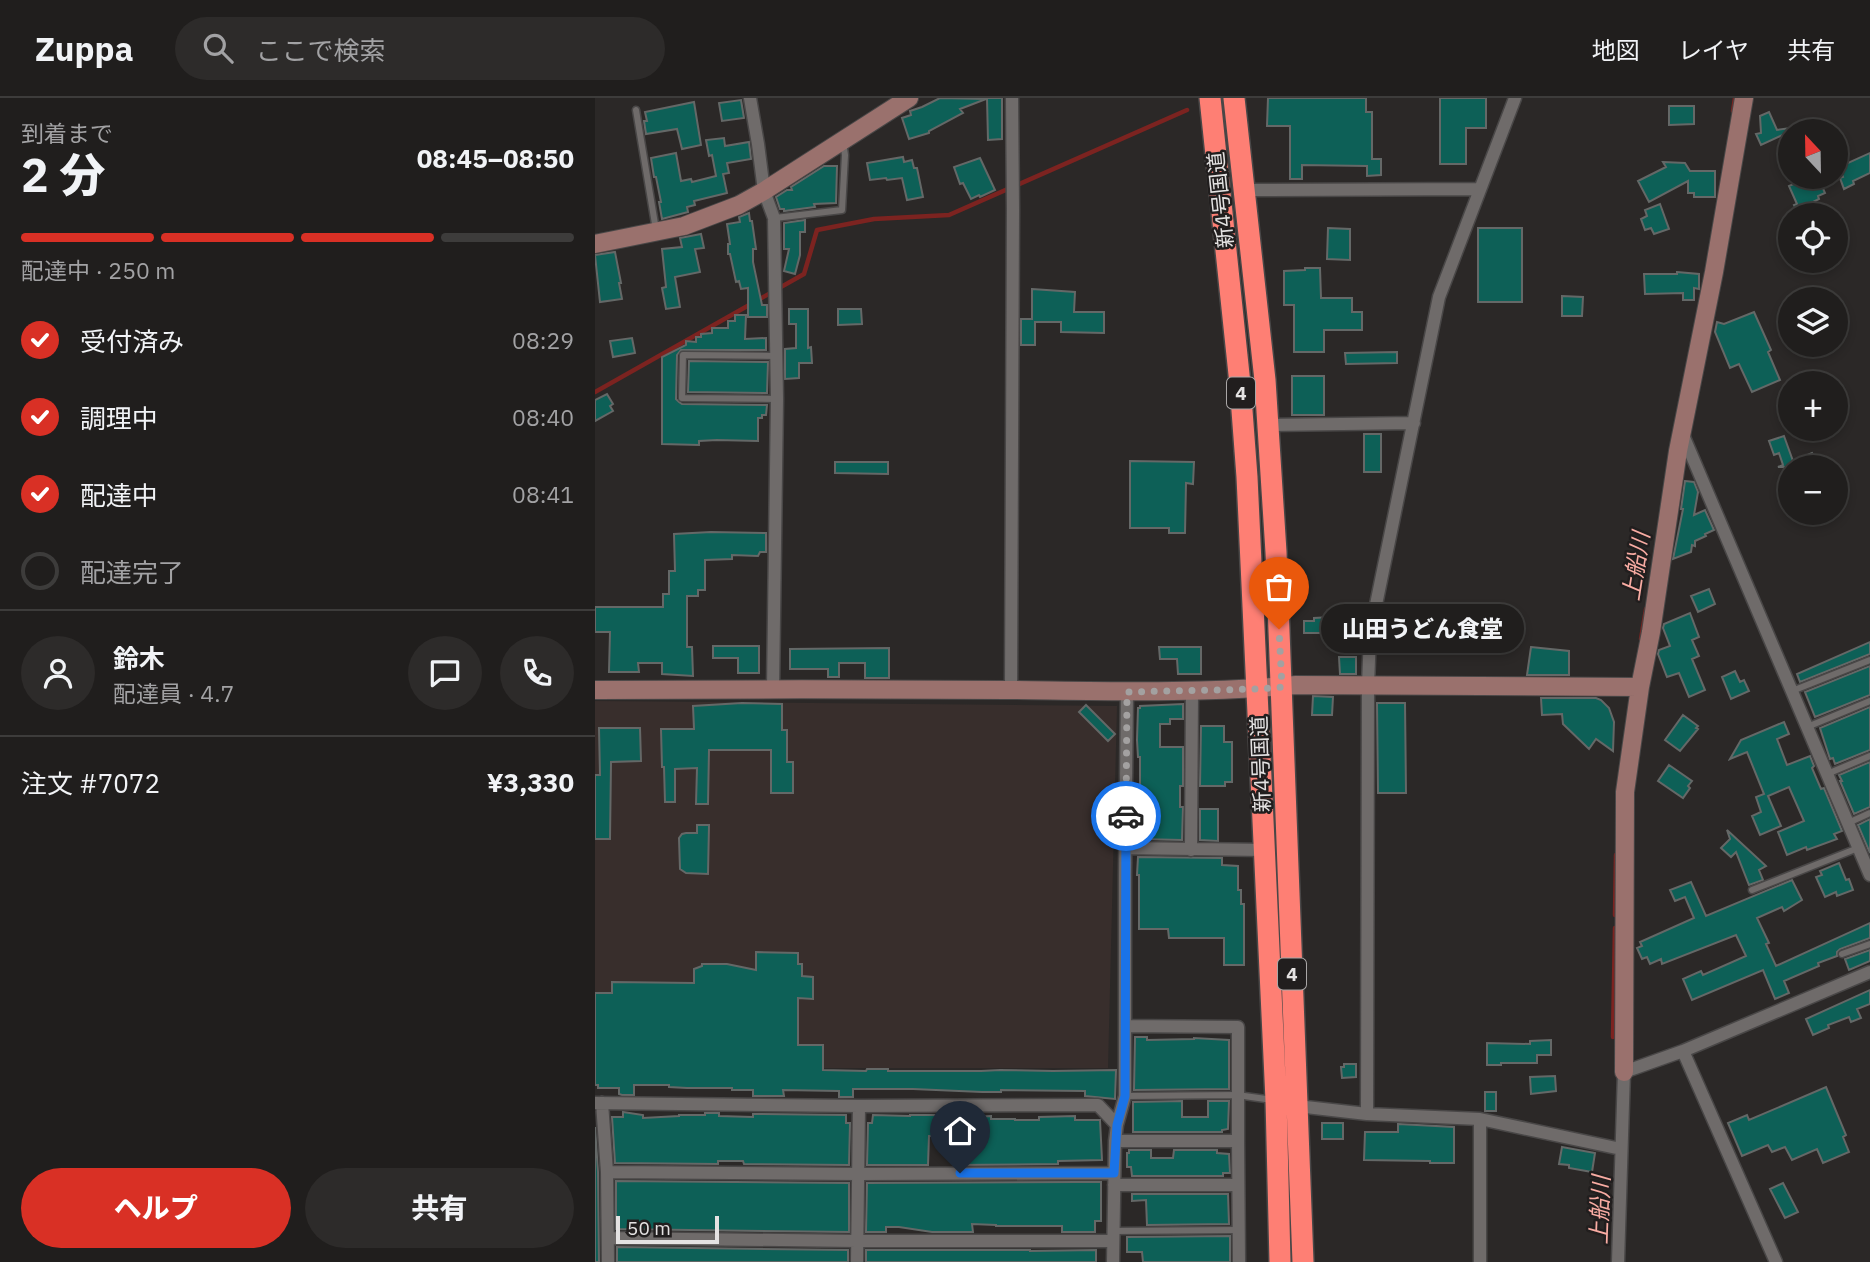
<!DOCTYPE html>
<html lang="ja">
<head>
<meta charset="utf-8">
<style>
  :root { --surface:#201e1d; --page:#2d2b2a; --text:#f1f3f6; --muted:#a2a2a4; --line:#3d3c3b; --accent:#d93025 }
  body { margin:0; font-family:"IBM Plex Sans","Noto Sans JP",sans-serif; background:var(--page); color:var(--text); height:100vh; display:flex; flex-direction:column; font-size:26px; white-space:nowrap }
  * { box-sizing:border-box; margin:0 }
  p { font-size:23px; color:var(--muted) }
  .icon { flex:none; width:38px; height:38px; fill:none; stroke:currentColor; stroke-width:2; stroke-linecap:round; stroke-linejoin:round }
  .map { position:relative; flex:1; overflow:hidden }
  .panel { display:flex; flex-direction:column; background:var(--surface); width:595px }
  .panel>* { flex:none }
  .needle { width:46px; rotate:338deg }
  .fabs { position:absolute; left:1183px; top:21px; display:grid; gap:14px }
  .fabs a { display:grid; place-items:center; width:70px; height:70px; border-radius:50%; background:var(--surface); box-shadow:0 4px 10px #0003,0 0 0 2px var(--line); font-size:35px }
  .scale { position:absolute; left:21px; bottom:18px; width:103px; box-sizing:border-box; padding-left:7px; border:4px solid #e4e2e2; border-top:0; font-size:19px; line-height:24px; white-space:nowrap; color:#e4e2e2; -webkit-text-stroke:5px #211e1e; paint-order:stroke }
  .pin { position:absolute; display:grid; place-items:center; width:60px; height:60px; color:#fff; margin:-72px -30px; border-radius:50% 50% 50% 0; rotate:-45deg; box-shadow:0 0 7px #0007 }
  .pin .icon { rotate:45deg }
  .courier { position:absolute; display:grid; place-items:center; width:70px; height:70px; margin:-35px; border:5px solid #1a73e8; border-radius:50%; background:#fff; color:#222; box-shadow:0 2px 9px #0007 }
  .bubble { position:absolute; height:49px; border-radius:24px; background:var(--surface); box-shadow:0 4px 10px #0003,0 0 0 2px var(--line); font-size:23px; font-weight:800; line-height:49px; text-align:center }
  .summary em { font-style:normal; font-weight:800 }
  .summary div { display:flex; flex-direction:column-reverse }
  .summary { display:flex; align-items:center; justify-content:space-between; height:119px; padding:0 21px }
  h1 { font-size:46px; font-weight:800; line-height:52px }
  .bar { display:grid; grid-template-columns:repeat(4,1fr); gap:10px 7px; align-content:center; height:84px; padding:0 21px }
  .bar i { height:9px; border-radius:5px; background:var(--line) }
  .bar .on { background:var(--accent) }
  .bar p { grid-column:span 4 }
  .line { display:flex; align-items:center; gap:18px; padding:0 21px; border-top:2px solid var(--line) }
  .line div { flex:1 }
  .round { display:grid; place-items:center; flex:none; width:74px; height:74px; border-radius:37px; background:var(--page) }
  ol { padding:0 21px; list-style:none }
  li { display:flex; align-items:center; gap:21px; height:77px }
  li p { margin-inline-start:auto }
  li .icon { padding:7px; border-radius:50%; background:var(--accent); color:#fff; stroke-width:4 }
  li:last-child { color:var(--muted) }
  li i { width:38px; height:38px; border:4px solid var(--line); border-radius:50% }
  .primary-button { display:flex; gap:14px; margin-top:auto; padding:14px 21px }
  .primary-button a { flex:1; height:80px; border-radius:42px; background:var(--accent); color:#fff; font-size:28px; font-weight:800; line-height:80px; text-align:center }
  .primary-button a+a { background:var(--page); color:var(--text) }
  header { display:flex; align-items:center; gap:42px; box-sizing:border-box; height:98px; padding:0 35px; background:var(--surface); border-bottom:2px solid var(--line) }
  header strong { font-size:33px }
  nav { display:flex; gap:38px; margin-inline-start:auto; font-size:24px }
  .search { width:490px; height:63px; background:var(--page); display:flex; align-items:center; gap:18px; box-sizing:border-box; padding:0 24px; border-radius:38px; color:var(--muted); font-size:26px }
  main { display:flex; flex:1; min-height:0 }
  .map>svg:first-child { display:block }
  .built { fill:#382e2c }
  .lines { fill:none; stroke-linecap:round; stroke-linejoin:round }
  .stream { stroke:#7c2320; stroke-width:4.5 }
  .building { fill:#0d6057; stroke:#646867; stroke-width:2 }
  .lane-casing { stroke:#494747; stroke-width:9 }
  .street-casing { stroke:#494747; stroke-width:15 }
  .secondary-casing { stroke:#494747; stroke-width:20 }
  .highway-casing { stroke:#494747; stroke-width:24 }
  .lane { stroke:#6f6b6a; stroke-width:6 }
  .street { stroke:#6f6b6a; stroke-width:12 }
  .secondary { stroke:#9a716d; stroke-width:18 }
  .highway { stroke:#fe7f74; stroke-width:21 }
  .done { stroke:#a3a1a1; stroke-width:7; stroke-dasharray:0 12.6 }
  .route { stroke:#1a73e8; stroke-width:9 }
  .labels { text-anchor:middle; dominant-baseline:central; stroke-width:5; stroke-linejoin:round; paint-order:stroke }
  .shield { fill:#211e1e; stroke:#aaa7a7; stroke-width:2 }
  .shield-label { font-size:19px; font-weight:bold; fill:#e4e2e2 }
  .street-label { font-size:21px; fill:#e4e2e2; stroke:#211e1e }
  .water-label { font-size:23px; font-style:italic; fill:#f9aca3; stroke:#211e1e }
</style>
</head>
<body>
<header>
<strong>Zuppa</strong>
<div class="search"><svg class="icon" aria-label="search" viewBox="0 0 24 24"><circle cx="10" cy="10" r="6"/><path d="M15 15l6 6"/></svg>ここで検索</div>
<nav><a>地図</a><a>レイヤ</a><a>共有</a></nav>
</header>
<main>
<section class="panel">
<div class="summary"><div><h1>2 分</h1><p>到着まで</p></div><em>08:45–08:50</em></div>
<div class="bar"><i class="on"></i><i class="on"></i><i class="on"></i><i></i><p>配達中 · 250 m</p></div>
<ol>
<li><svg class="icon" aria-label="check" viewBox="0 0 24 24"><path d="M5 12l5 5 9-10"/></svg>受付済み<p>08:29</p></li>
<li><svg class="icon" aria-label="check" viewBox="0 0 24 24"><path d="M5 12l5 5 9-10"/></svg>調理中<p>08:40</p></li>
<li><svg class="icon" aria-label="check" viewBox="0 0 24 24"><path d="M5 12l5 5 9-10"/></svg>配達中<p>08:41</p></li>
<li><i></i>配達完了</li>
</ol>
<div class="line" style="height:126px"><a class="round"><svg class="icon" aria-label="person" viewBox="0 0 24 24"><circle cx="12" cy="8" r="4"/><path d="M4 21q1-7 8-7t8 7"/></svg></a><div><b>鈴木</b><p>配達員 · 4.7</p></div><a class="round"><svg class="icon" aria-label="chat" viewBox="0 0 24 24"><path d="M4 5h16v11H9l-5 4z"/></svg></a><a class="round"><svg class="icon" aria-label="phone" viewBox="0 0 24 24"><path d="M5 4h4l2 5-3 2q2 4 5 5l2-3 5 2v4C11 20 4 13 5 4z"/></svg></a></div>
<div class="line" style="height:91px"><div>注文 #7072</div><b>¥3,330</b></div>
<div class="primary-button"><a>ヘルプ</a><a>共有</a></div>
</section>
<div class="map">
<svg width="1275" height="1164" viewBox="0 0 1275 1164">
  <rect width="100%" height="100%" fill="#2b2827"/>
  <!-- built -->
  <path class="built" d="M0 603 522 608 513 970H0Z"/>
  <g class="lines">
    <!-- stream -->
    <path class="stream" d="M1138 13 1140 0
      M0 294 209 176 222 132 279 121 354 117 592 12
      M1046 541 1051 511
      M1020 817 1021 757
      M1018 939 1020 830"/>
  </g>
  <!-- building -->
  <path class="building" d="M345 0 391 1 365 11 368 15 334 33V35L314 41 307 20 316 17 315 13 327 9Z
    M392 0H407V41L393 42Z
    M673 0H771V14H777V61H786V77L772 78V68L707 67V81H695V28H672Z
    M845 0H891V30H871V66H845Z
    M146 2 149 20 127 23 124 5Z
    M99 4 106 47 87 51 82 31 51 36 49 23H52L50 14Z
    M1074 8H1099V26L1074 27Z
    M1174 14 1182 32 1195 30 1196 33 1166 47 1161 36 1166 35 1165 18Z
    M129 40 130 48 154 44 156 61 132 65 134 75 128 76 132 95 99 103 100 107 92 109 93 114 67 121 64 104H66L61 79H59L56 60 81 55 86 83 96 81 97 84 121 78 117 57 114 58 111 42Z
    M1275 55V75L1258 83 1259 86 1249 91 1245 80 1248 79 1244 69Z
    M308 59 309 64 317 62 319 70H322L328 99 312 102 307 80 292 82 291 80 275 82 272 65Z
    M385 60 400 92 385 99 384 97 376 101 368 85 365 86 359 69Z
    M1068 64 1090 65 1095 73H1120V99H1099V95H1093V83L1054 104 1043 83 1071 69Z
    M229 68H242L241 105 219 106 220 109 189 113V111H185L181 99 192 92H197L196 89Z
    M1207 79H1223L1230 95 1223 98 1224 101 1214 106 1218 114 1211 117H1204L1199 107 1202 106 1194 88 1208 82Z
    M1065 106 1074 131 1059 136 1056 130 1050 132 1046 121 1052 118 1050 112Z
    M154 115 155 123H157L161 151H158V164L167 207H172V219H153V190L146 191 144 183 141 184 135 156H133V146H135L132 126 145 124 144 119Z
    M210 122V134H205V157L200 176 189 173 194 151H189V125Z
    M733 130 755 131V162L732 161Z
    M883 130H927V204H883Z
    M106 136 109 150 100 151 105 174 80 179 85 209 71 211 67 190 71 189 67 151 87 149 85 140Z
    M20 154 26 185H24L27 201 5 204 0 157Z
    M710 170H725L726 200H757V214H767V232H729V254H699V207H689V173L710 172Z
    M1082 174 1104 176V191L1099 190V202H1088V195L1050 196 1049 176H1082Z
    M437 191 480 194 479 214H509V235L466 234V224H440V247H426V221H437Z
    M967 198 988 199 987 218H967Z
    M194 211H213V250L216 249 217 265H204V280L190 281V251L201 250V226H194Z
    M243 211H266L267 226 243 227Z
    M1159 214 1176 252 1173 254 1185 282 1157 294 1144 266 1135 270 1120 234 1122 224 1129 226Z
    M140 217H151L150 241 171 240V252H86L82 257 81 301 84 304 87 306 172 307 171 317H167V320H163V343L122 342 104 343V347L67 346V259L91 247V243L101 244V239H106V236L117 235V230H133V223H140Z
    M37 240 40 255 18 259 15 243Z
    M802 254V265L751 266 750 255Z
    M94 263 173 264 172 295 93 294Z
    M697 278H729V317H697Z
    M12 296 18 306 15 308 18 313 0 323V302Z
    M769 336H786V374H769Z
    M1189 338 1198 363 1217 355 1223 369H1195V383L1189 369H1183L1188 367 1184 355 1179 357 1174 343Z
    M535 363 599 364 598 386 591 385 590 435H574V430H535Z
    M240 364H293V376L240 375Z
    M1090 383 1099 384 1103 394 1099 417 1110 412 1119 432 1110 436 1111 438 1100 443V448L1097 447 1096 454 1078 461 1088 411H1086Z
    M116 434 171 435V454H165L163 458 137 457V461L110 462V492H103V498H92V549H97L98 578 67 576V565H43L44 574H14L15 534H0V509H68V496H74V473H80L79 436Z
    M1114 491 1120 506 1103 514 1096 498Z
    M1095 515 1104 539 1097 542 1104 558 1097 561 1110 592 1094 599 1084 575 1072 579 1063 556 1064 552 1075 548 1068 530 1069 526Z
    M737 519V535H709V523H719V520Z
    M903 521V555H892L891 522Z
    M1275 544V556L1205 584 1202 576Z
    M118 548H164V575H143V560H118Z
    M564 549H606V576H583L582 561H565Z
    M936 549 974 553V577H932Z
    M294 550V580H270V565H244V579H233V571H195V551Z
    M744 559H761V576H745Z
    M1275 568V597L1220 619 1210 594Z
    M1140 573 1145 584 1149 582 1154 593 1136 601 1127 579Z
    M718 598 738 599 737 617H717Z
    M946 600H1001L1006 602 1014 610 1019 624 1018 653 1001 641 994 651 968 626 967 616 947 617Z
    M147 605 187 606V632H192V664H198V695H176V652H114L113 706H101L102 670 80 671V704H70L69 669H67L66 631H99L98 608Z
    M782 605H810L811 695H783Z
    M588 606V621H575V626H565V649H588V688H585V709H588L587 742 543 741 541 707 542 696H545V659H543L542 642 543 610H545V608Z
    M491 607 520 636 513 643 484 614Z
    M1275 609V652L1240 666 1238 660 1235 661 1225 630Z
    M1088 617 1103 628 1101 630 1103 631 1085 653 1070 642Z
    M1189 624 1194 636 1182 641 1192 667 1215 658 1219 668 1217 670 1226 691 1229 690 1247 733 1239 736 1242 741 1212 752 1211 749 1192 757 1183 734 1209 723 1194 689 1173 698 1186 728 1165 737 1157 718 1166 714 1161 699 1169 696 1152 654 1135 661 1146 642Z
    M606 628H629V644H637V684H630V688H605Z
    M4 630H45L46 663 16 664 15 741H0V677H5Z
    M1275 664V709L1259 716 1245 683H1247L1244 677Z
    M1074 667 1097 683 1093 688 1095 690 1088 700 1063 683Z
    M605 711H623V743L605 742Z
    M1275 721V755L1263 727Z
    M102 727H114L113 776 91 775 85 771 84 740 87 736 91 735H102Z
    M1132 732 1171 768 1164 772 1168 782 1154 787 1141 754 1136 759 1126 750 1135 741Z
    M543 759 627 760V767L643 768V792H646V806H649V867H629V840H574L573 831H544V777H542Z
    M1244 765 1251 782 1254 781 1258 792 1242 798 1241 794 1230 799 1221 779 1227 777 1225 773Z
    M1197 782 1207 802 1189 813 1187 809 1162 820 1174 845 1171 846 1181 868 1275 825V840L1245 851 1242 854V858L1223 865 1224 868 1189 883 1194 895 1180 901 1168 872 1097 902 1088 881 1106 873 1108 877 1151 858 1141 837 1067 866 1066 861 1055 866 1052 859 1047 861 1042 850 1047 848 1045 844 1099 820 1090 799 1080 803 1075 792 1096 784 1111 818Z
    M1275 852V863L1254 872 1250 861Z
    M161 854 203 855V866H207V878L218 879V901L203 900V947H228V972L271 973 272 971H293V973H386L405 972 458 973 521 972 520 1001 490 998V993L406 992V994H387L318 991H258V999H244V993L188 992 189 998H158V992H137V990H92L74 989V987H39V997H27L24 996V990H3V987H0V895H17V884L99 885V871L107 868V866H132L161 872Z
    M1275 892V906L1262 911 1266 920 1256 924 1254 919 1233 927 1234 930 1218 937 1211 921Z
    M540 939H552V942L599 941V940L634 942V991L539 992Z
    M956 942V957H942V965H906V967H892V945L935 946V943Z
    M749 966H761V979L747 980 746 969H749Z
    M960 978 961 993 936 996 935 979Z
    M1231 989 1251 1037 1248 1039 1254 1054 1228 1065 1222 1051 1197 1062 1190 1049 1177 1054 1173 1047 1147 1058 1133 1025 1152 1017 1154 1022Z
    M890 994H901V1013H890Z
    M587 1003V1019H613V1003H634L633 1031 627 1032V1034H538V1004Z
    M28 1014 48 1017V1020L84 1018V1017H110V1015H124V1018L158 1019V1016L251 1017V1025H255L254 1067 149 1066 148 1063H123V1066L20 1065 17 1019H28Z
    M278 1017 315 1018V1017H374V1019L396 1018V1021H420V1022H444V1019L480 1018V1022H505L507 1062 463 1063V1066L359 1067V1038H334L333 1067H272L273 1025H277Z
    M727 1025H748V1041H727Z
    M803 1026 859 1029V1065H835V1063L769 1062 770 1034H803Z
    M0 1029 3 1074 4 1164H0Z
    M967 1049 1000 1055 997 1074 974 1070V1067L964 1066Z
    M534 1052H556V1060H578L579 1052H622V1055L634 1056 635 1075H628V1078H537L536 1069H532V1055H534Z
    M21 1083 254 1085V1134L21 1131Z
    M484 1084H506V1123H500V1134H467V1128H401V1127L377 1126 378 1134H337L304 1129H291V1134H271L272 1085Z
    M1188 1085 1203 1114 1190 1120 1175 1091Z
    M537 1096H633L634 1126 552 1127 551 1102 537 1103Z
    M635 1138V1164H548L547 1154H532V1139Z
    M22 1149 253 1152V1164H22Z
    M271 1152H435V1153L501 1152V1164H271Z"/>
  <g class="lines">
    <!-- lane casing -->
    <g class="lane-casing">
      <path id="lane" d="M41 12 61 132
        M180 120 247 112 250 57 248 44
        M182 258 88 257 87 300 182 301
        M1197 593 1275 562
        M1212 629 1275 603
        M1232 676 1275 658
        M1253 725 1275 715
        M1157 792 1263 750
        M1247 856 1275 846
        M530 998 642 997 678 1002
        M518 1133 643 1132"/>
    </g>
    <!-- street casing -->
    <g class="street-casing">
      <path id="street" d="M155 0 163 46 169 93 179 120 182 301 178 591
        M649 92 885 91
        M673 327 819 325
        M1088 337 1275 777
        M416 592 418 111 417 0
        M531 750 669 752
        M596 752 597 593
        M1088 953 1181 1164
        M0 1005 264 1008 503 1007 522 1027
        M7 1005 12 1074 13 1164
        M702 1008 772 1016 885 1021 1026 1051
        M772 1016 773 587 775 536 844 199 920 0
        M520 1043H643V929L530 928
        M643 1043 644 1164
        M12 1074 263 1076 519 1075
        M519 1087H643
        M13 1140 262 1143H518
        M262 1164 264 1008
        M518 1164 520 1043 522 1027 530 998V778L532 594
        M885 1164V1021
        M1023 1164 1029 974 1088 953 1275 874"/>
    </g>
    <!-- secondary casing -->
    <g class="secondary-casing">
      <path id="secondary" d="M0 146 89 128 144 107 169 93 314 0
        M0 592C138 591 276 591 414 592 510 593 605 596 701 587L1045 589
        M1029 974 1030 694 1045 589 1056 534 1083 353 1119 174 1149 0"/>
    </g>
    <!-- highway casing -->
    <g class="highway-casing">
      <path id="highway" d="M615 0 645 286 652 379 681 1002 685 1164
        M639 0 670 282 681 454 708 1164"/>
    </g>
    <!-- lane -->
    <use href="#lane" class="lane"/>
    <!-- street -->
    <use href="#street" class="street"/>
    <!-- secondary -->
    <use href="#secondary" class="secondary"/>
    <!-- highway -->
    <use href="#highway" class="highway"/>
  </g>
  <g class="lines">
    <!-- done -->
    <path class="done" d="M531 718 532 594 662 591 687 589 684 531"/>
    <!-- route -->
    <path class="route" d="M365 1075H519L522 1027 530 998 531 718"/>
  </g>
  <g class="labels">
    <!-- shield labels -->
    <g class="shield">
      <rect x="632" y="279.5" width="28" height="31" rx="5"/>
      <rect x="683" y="860.5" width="28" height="31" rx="5"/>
    </g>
    <g class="shield-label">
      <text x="646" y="295">4</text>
      <text x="697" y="876">4</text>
    </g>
    <!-- street labels -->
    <g class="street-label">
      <text transform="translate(625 102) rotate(-96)">新4号国道</text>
      <text transform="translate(665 666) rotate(-92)">新4号国道</text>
    </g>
    <!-- water labels -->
    <g class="water-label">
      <text transform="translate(1040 468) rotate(-81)">上船川</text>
      <text transform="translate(1004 1112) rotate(-88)">上船川</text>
    </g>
  </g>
</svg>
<div class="fabs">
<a><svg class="needle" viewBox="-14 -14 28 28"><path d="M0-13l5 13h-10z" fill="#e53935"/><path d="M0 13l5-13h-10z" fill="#a2a2a4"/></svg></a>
<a><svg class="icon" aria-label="locate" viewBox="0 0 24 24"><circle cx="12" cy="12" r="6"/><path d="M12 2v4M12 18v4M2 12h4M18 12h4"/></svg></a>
<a><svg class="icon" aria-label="layers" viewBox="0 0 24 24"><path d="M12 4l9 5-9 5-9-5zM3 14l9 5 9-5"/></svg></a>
<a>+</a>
<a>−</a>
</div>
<div class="scale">50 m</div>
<div class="pin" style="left:684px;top:531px;background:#ea580c"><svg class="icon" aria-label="bag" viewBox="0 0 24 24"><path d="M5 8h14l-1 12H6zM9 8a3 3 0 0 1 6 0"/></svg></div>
<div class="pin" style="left:365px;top:1075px;background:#1f2937"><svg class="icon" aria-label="home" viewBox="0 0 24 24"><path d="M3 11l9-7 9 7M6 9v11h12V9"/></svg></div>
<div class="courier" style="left:531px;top:718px"><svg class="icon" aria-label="car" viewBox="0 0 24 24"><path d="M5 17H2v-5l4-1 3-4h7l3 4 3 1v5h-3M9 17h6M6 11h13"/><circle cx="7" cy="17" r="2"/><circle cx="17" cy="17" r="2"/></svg></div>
<div class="bubble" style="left:726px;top:506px;width:203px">山田うどん食堂</div>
</div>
</main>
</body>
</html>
